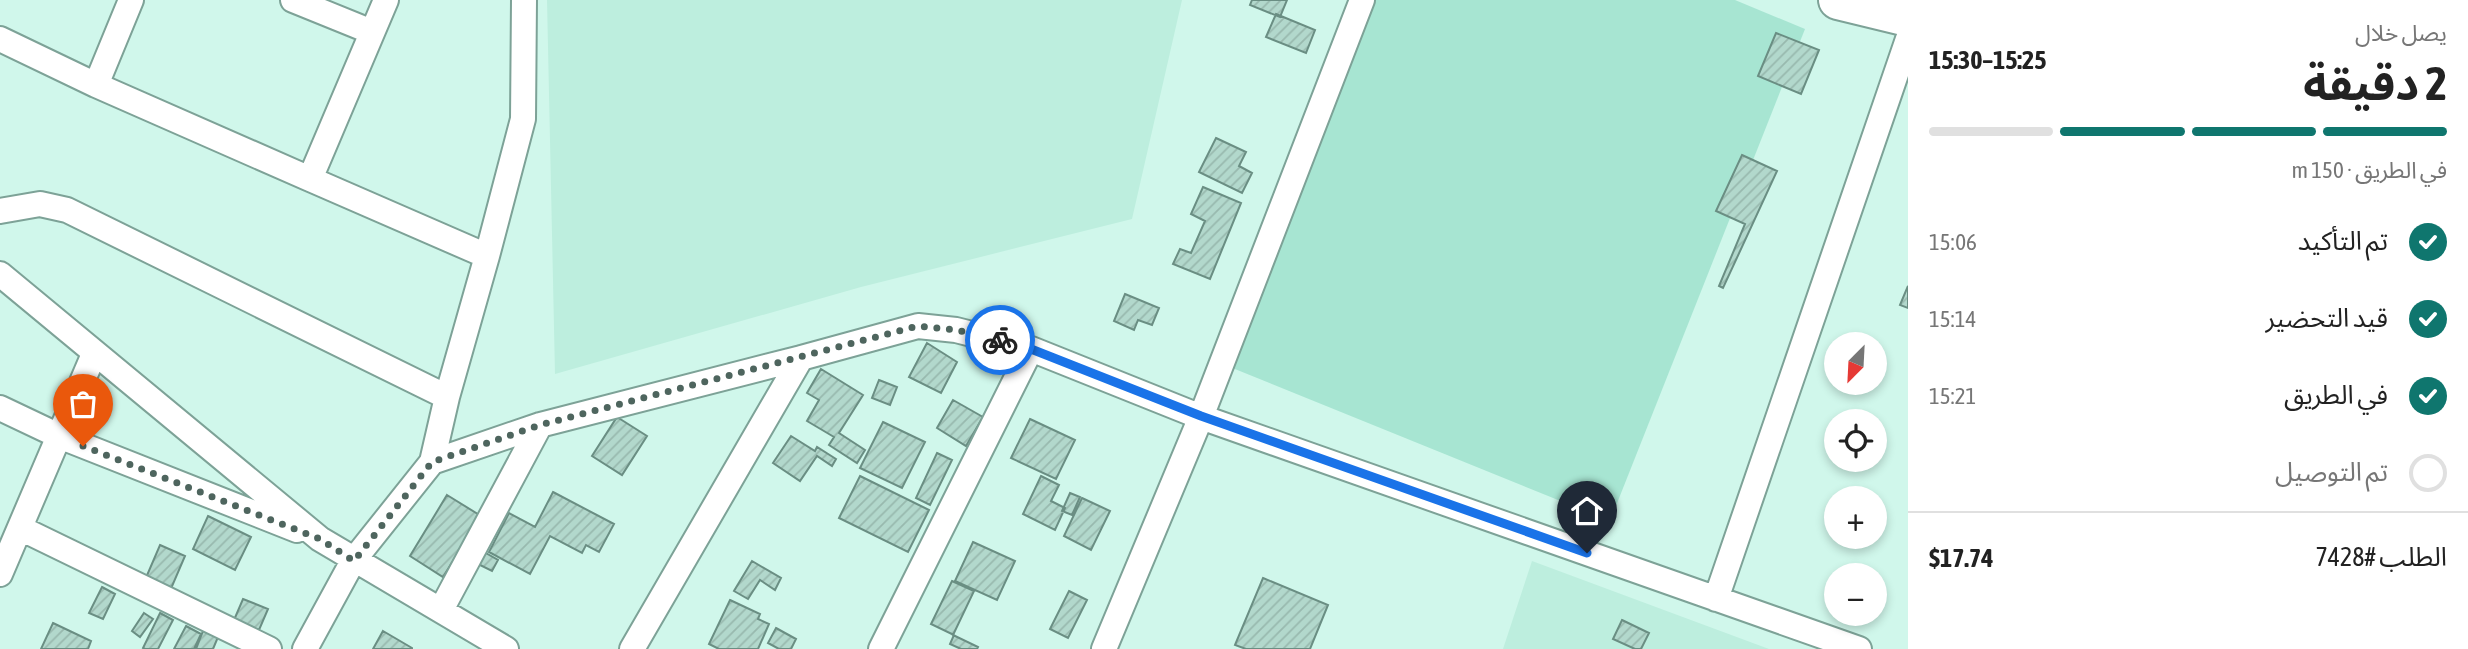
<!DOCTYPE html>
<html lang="ar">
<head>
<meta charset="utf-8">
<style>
  :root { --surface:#fff; --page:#f6f6f6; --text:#222; --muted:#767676; --line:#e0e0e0; --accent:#0f766e }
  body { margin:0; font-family:"Asap Condensed","Noto Sans Arabic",sans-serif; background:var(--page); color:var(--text); direction:rtl; height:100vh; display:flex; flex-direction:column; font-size:26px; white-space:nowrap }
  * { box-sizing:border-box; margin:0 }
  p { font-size:23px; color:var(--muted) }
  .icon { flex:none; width:38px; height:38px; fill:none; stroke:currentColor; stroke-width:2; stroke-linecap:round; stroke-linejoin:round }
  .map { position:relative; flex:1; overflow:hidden; direction:ltr }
  .side { display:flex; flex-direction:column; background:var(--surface); width:560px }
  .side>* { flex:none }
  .needle { width:46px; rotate:204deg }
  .controls { position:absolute; left:1824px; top:332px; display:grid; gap:14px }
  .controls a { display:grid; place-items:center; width:63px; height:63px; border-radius:50%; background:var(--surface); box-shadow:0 4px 10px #0003; font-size:35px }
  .pin { position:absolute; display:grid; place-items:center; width:60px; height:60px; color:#fff; margin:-72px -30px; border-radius:50% 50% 50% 0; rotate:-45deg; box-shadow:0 0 7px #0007 }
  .pin .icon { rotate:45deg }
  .courier { position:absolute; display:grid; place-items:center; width:70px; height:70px; margin:-35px; border:5px solid #1a73e8; border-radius:50%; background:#fff; color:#222; box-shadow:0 2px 9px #0007 }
  .overview em { font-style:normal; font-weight:700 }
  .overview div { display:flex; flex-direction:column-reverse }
  .overview { display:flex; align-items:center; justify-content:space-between; height:119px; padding:0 21px }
  h1 { font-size:46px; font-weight:700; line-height:52px }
  .bar { display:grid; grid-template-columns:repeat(4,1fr); gap:10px 7px; align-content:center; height:84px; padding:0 21px }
  .bar i { height:9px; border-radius:5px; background:var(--line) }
  .bar .current { background:var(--accent) }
  .bar p { grid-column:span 4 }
  .line { display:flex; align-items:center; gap:18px; padding:0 21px; border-top:2px solid var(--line) }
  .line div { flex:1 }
  ol { padding:0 21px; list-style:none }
  li { display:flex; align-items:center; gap:21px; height:77px }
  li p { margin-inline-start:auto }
  li .icon { padding:7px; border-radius:50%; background:var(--accent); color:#fff; stroke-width:4 }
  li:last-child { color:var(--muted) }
  li i { width:38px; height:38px; border:4px solid var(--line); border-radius:50% }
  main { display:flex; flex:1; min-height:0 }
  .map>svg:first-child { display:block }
  .built { fill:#bdeede }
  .garden { fill:#a7e5d2 }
  .building { fill:url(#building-hatch); stroke:#6a8e83; stroke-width:2 }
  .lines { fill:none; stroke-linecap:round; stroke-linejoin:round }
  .street-casing { stroke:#7da297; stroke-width:28 }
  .primary-casing { stroke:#7da297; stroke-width:42 }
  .street { stroke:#fff; stroke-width:24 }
  .primary { stroke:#fff; stroke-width:38 }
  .done { stroke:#4e655e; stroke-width:7; stroke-dasharray:0 12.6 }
  .route { stroke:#1a73e8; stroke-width:9 }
</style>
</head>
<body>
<main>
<section class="side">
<div class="overview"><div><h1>2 دقيقة</h1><p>يصل خلال</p></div><em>15:25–15:30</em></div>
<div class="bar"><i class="current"></i><i class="current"></i><i class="current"></i><i></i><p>في الطريق · 150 m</p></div>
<ol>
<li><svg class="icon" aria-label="check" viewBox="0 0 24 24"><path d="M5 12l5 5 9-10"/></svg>تم التأكيد<p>15:06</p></li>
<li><svg class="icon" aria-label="check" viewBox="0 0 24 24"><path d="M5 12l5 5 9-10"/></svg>قيد التحضير<p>15:14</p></li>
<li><svg class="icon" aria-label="check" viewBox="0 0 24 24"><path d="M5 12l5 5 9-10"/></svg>في الطريق<p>15:21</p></li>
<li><i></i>تم التوصيل</li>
</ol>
<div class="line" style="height:91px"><div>الطلب #7428</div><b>$17.74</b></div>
</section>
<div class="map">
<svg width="1908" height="649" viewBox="0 0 1908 649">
  <defs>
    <pattern id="building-hatch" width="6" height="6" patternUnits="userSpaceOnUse" patternTransform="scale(1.75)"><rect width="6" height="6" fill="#b2d8cc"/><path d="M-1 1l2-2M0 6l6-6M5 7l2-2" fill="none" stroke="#98b9ae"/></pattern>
  </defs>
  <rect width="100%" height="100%" fill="#d0f7eb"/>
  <!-- built -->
  <path class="built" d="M547 0H1182L1132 219 861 287 555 374Z
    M1532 561 1769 649H1503Z"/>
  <!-- garden -->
  <path class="garden" d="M1368 0H1735L1805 29 1610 521 1220 363Z"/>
  <!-- building -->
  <path class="building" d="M1252 0H1287L1280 17 1250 5Z
    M1276 14 1315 30 1306 53 1266 37Z
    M1776 33 1819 50 1801 94 1758 76Z
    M1216 138 1246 152 1239 166 1252 173 1242 193 1199 172Z
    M1742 155 1777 171 1723 288 1719 286 1745 224 1716 211Z
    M1203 187 1241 203 1210 279 1173 264 1180 249 1191 253 1205 221 1191 214Z
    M1908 286V308L1900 305Z
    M1125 294 1159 308 1152 325 1138 320 1134 330 1114 321Z
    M927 343 957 362 941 393 909 377Z
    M821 369 863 395 839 433 865 450 857 463 829 445 834 437 807 421 819 400 807 393Z
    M879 380 897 387 890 405 872 398Z
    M953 400 983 417 966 446 937 428Z
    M617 417 647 436 622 475 592 456Z
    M1030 419 1075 440 1056 479 1011 458Z
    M883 422 925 442 902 488 860 468Z
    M791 436 815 451 817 447 836 459 832 466 817 456 800 481 773 463Z
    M937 453 952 460 930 505 916 498Z
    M860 476 929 510 908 552 839 518Z
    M1041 476 1059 485 1051 501 1065 508 1055 530 1023 514Z
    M553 492 614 524 599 552 586 545 582 553 550 536 530 574 489 552 509 513 535 527Z
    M1070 493 1080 497 1072 515 1062 511Z
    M447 495 481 516 443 577 410 556Z
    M1082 498 1110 511 1091 550 1064 536Z
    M208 516 251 537 235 570 193 549Z
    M973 542 1015 561 997 600 955 581Z
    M160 545 185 556 170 591 145 580Z
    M484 552 498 560 492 571 478 564Z
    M752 561 781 578 775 590 760 580 748 599 734 591Z
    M1263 578 1328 605 1310 649H1246L1235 645Z
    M952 581 974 591 953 635 978 647 977 649H961L950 644 954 635 931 624Z
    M102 587 115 594 103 619 89 613Z
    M1069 591 1087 600 1068 638 1050 629Z
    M243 599 268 609 259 630 234 620Z
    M730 600 760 614 758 619 769 624 758 649H719L709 644Z
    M144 613 153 619 140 637 132 631Z
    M160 613 173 620 158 649H145L143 648Z
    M1622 620 1649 633 1641 649H1635L1613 639Z
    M53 623 91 641 88 649H41Z
    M186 626 201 634 194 649H174Z
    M776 628 796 639 791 649H779L768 643Z
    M203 631 218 637 213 649H196Z
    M383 631 412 648V649H373Z"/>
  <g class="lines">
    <!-- street casing -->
    <g class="street-casing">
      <path id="street" d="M293 0 372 32
        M1362 0 1201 417 1859 649
        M0 39 96 85 310 179 386 0
        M96 85 131 0
        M0 211 40 204 67 210 447 397
        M487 256 523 119 524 0
        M0 274 320 539 506 649
        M0 408 59 436 297 530
        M432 462 540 425 801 358
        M20 528 269 649
        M0 574 94 354
        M1716 599 1908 39
        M441 610 540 425
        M305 649 353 561 432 462 447 397 487 256 310 179
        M632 649 801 358 918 326 956 330 1031 349
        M881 649 1031 349 1201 417 1104 649"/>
    </g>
    <!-- primary casing -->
    <g class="primary-casing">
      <path id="primary" d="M1838 0 1908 17"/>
    </g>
    <!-- street -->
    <use href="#street" class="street"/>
    <!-- primary -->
    <use href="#primary" class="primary"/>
  </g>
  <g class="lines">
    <!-- done -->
    <path class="done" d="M83 446 320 539 354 561 432 462 540 425 918 326 956 330 1000 340"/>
    <!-- route -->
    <path class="route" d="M1000 340 1031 349 1201 416 1587 553"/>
  </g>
</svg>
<div class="controls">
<a><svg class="needle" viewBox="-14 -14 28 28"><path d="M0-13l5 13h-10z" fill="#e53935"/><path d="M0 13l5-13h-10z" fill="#767676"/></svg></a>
<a><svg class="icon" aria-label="locate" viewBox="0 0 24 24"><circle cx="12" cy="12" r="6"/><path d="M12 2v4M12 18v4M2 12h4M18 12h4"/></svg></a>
<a>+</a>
<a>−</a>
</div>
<div class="pin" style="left:83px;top:446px;background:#ea580c"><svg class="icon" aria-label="bag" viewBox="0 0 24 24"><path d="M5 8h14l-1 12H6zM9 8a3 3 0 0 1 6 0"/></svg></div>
<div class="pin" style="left:1587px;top:553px;background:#1f2937"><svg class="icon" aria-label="home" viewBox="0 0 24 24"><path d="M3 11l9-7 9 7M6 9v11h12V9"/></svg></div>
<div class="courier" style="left:1000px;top:340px"><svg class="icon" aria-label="bike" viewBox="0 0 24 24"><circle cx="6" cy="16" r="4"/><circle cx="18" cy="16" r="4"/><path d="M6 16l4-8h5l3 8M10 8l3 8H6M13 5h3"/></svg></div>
</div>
</main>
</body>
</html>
